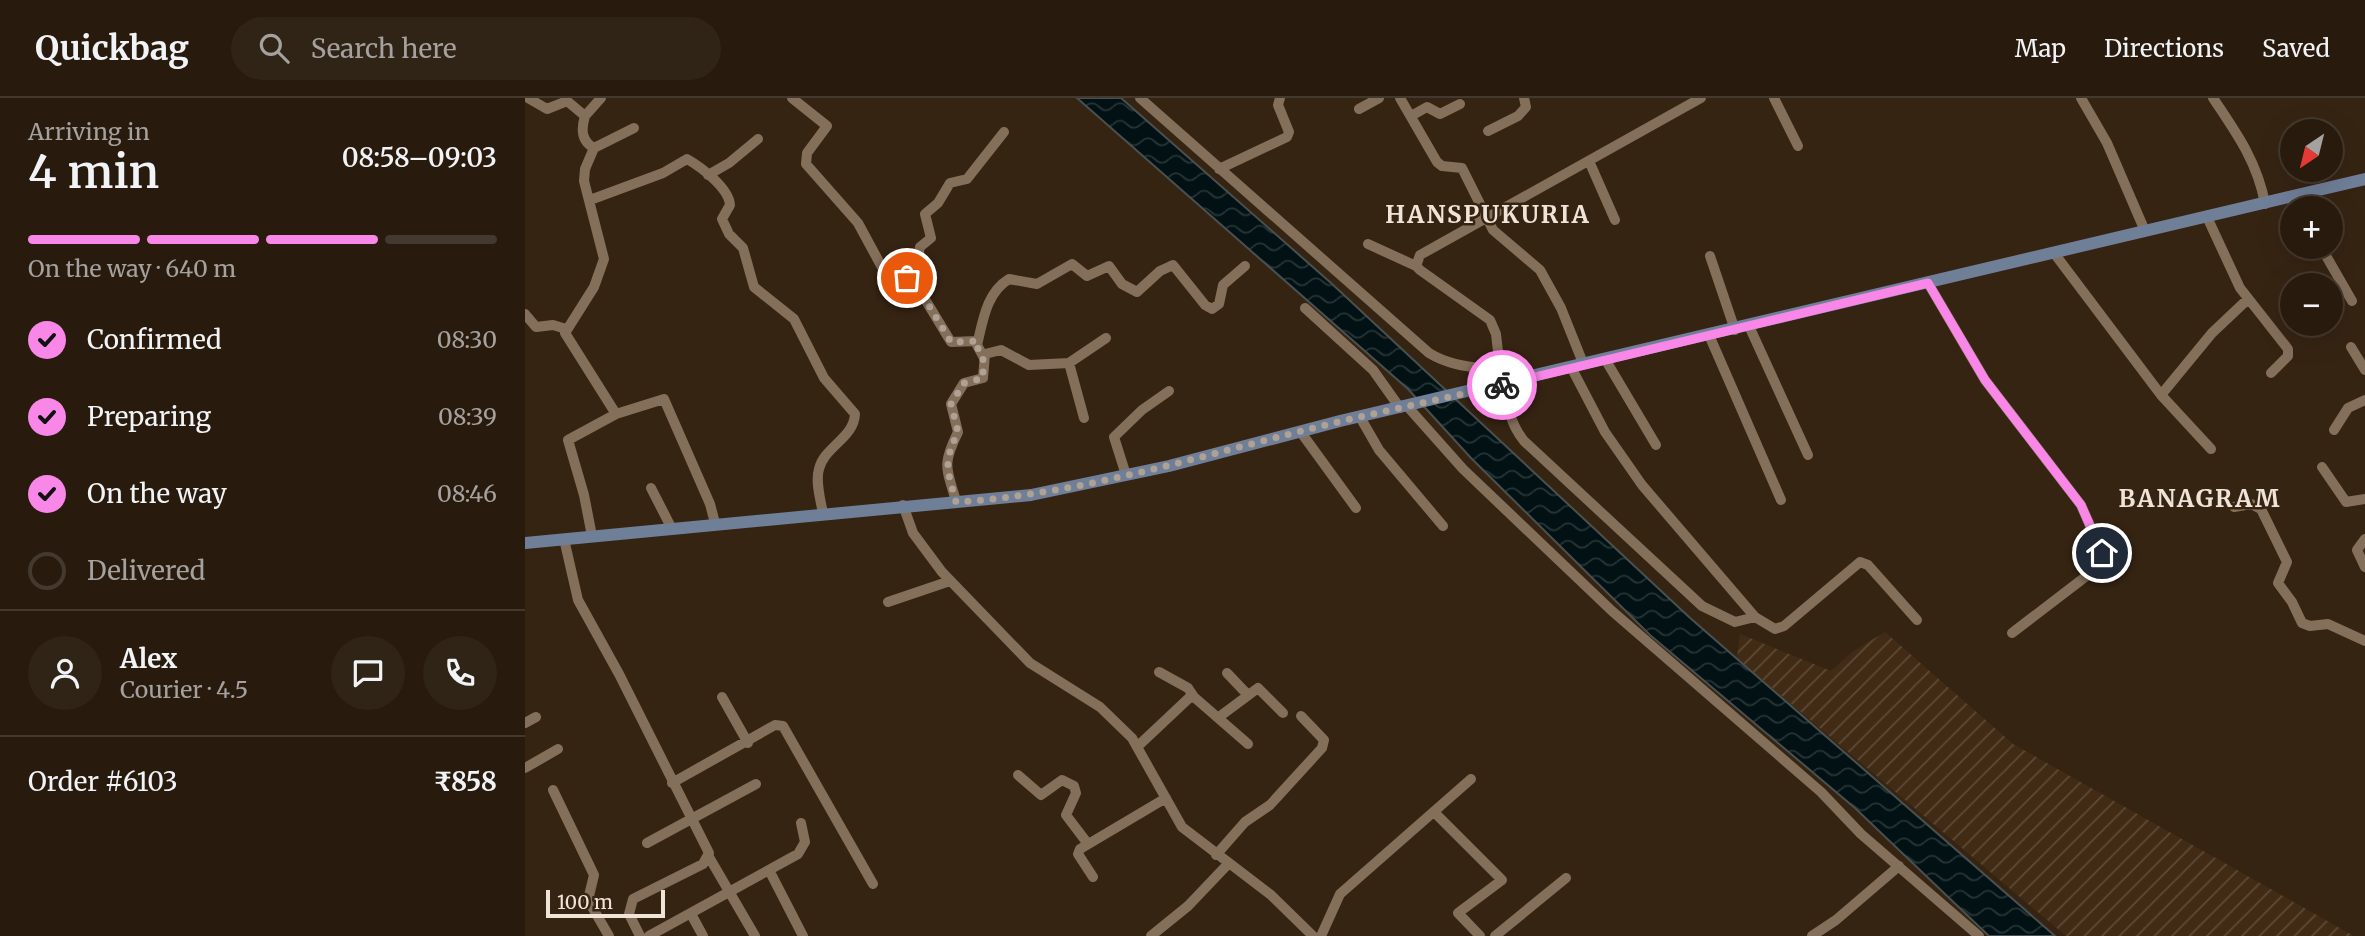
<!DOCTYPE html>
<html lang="en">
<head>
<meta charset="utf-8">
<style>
  :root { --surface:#281b0e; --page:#302417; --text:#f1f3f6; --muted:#a5a19e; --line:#44392e; --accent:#f987e8 }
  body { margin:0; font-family:Merriweather,serif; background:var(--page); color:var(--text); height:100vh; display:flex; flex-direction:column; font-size:26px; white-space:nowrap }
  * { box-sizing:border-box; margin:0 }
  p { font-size:23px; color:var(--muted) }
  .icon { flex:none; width:38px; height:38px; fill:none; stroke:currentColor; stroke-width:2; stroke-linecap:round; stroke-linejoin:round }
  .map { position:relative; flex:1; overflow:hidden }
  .sheet { display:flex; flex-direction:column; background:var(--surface); width:525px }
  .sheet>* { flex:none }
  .needle { width:46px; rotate:215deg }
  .controls { position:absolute; left:1755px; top:21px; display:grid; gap:14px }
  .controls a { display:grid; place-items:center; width:63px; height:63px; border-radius:50%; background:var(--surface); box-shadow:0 7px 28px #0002,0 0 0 2px var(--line); font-size:35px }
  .scale { position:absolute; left:21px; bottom:18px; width:119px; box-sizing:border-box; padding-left:7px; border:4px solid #f0e4d9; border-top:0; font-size:19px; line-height:24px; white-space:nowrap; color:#f0e4d9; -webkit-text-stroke:5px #362413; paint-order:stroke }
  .pin { position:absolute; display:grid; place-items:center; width:60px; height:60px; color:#fff; margin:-30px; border:4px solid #fff; border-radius:50%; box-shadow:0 2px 7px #0007 }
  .courier { position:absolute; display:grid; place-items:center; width:70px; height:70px; margin:-35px; border:5px solid #f987e8; border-radius:50%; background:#fff; color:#222; box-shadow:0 2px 9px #0007 }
  .overview em { font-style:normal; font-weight:600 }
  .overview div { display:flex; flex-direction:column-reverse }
  .overview { display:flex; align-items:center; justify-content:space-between; height:119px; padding:0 28px }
  h1 { font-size:46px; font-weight:600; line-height:52px }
  .bar { display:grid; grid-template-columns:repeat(4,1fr); gap:10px 7px; align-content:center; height:84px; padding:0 28px }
  .bar i { height:9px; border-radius:5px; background:var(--line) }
  .bar .active { background:var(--accent) }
  .bar p { grid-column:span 4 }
  .line { display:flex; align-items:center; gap:18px; padding:0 28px; border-top:2px solid var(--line) }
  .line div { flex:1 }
  .round { display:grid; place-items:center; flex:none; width:74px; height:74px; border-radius:37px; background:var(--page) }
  ol { padding:0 28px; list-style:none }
  li { display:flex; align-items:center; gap:21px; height:77px }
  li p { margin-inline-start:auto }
  li .icon { padding:7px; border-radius:50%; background:var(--accent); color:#111; stroke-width:4 }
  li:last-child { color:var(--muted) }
  li i { width:38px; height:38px; border:4px solid var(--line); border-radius:50% }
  header { display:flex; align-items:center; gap:42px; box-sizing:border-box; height:98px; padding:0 35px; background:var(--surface); border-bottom:2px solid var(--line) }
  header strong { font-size:33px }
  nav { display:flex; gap:38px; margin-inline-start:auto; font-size:24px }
  .search { width:490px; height:63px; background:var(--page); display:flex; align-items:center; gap:18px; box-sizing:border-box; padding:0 24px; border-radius:38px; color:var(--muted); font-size:26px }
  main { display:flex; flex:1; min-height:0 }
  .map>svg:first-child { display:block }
  .industrial { fill:url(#industrial-furrows) }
  .water { fill:url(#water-waves); stroke:#49504f; stroke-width:2 }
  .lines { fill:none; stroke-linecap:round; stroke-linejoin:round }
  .minor { stroke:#846f5b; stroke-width:10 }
  .major { stroke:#707f98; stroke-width:12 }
  .done { stroke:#afa194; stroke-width:7; stroke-dasharray:0 12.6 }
  .route { stroke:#f987e8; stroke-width:9 }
  .labels { text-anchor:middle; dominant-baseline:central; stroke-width:5; stroke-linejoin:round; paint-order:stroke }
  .district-label { font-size:24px; font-weight:bold; letter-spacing:2px; fill:#f0e4d9; stroke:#362413 }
</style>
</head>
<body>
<header>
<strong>Quickbag</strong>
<div class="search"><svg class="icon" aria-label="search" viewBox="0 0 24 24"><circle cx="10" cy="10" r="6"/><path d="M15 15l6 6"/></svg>Search here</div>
<nav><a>Map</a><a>Directions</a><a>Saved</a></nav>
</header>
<main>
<section class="sheet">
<div class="overview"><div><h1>4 min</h1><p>Arriving in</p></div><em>08:58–09:03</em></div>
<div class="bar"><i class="active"></i><i class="active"></i><i class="active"></i><i></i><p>On the way · 640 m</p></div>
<ol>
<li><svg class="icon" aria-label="check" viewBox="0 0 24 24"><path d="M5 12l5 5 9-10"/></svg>Confirmed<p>08:30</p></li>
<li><svg class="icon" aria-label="check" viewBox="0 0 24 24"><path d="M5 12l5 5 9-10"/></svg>Preparing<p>08:39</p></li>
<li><svg class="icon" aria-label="check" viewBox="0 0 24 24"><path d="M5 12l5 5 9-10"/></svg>On the way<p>08:46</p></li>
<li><i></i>Delivered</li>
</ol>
<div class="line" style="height:126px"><a class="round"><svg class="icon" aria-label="person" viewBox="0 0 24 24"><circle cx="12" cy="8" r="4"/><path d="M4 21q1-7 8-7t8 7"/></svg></a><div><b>Alex</b><p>Courier · 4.5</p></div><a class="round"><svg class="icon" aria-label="chat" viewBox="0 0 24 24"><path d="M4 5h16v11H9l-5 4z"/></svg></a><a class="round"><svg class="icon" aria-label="phone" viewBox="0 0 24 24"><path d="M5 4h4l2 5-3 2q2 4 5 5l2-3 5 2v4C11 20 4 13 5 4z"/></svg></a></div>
<div class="line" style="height:91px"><div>Order #6103</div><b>₹858</b></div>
</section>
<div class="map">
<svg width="1840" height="838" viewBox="0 0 1840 838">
  <defs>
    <pattern id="industrial-furrows" width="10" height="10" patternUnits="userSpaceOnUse" patternTransform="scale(1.75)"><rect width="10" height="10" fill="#422b14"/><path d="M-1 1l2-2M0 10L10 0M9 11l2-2" fill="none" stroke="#5e4a36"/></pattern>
    <pattern id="water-waves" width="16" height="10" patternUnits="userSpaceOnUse" patternTransform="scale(1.75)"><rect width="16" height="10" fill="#011114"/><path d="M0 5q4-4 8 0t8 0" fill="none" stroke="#263436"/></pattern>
  </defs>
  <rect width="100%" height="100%" fill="#362413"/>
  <!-- industrial -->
  <path class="industrial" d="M1360 534 1488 646 1829 838H1541L1212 560 1215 536 1306 573 1327 554Z"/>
  <!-- water -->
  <path class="water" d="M552 0H596L806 185 1164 519 1530 838H1464L1330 710 1125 537 946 360 883 291Z"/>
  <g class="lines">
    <!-- minor -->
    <path class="minor" d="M3 0 22 11 42 3 60 18 76 0
      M267 0 302 28 282 55 281 66 333 125 359 173 371 182 382 180 389 183 426 244 453 243
      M615 0 904 255C935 274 967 267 1000 279
      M875 0 912 64 917 68 937 70 968 132 1015 172 1036 210 1058 265
      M1249 0 1273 48
      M1556 0 1582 45 1620 133
      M1688 0C1711 34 1733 65 1740 106
      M834 11 854 0
      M60 18C56 31 56 43 69 50L109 30
      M886 18 902 9 915 16 935 6
      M963 33 993 18 1001 9 999 0
      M69 50 60 71 59 83 79 161 69 189 40 235 91 316
      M1064 63 1090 122
      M694 71 762 39 764 34 753 7 755 0
      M183 77 204 65 233 41
      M1771 99 1777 110
      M65 102 138 75 162 61C176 69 204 90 205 107L197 121 204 136 218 150 229 189 269 221 299 280 330 316C329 340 299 349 294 371 290 384 296 403 298 416
      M1682 119 1715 190 1763 251V258L1746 275
      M843 146 891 168
      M1796 149 1827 203
      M1529 155 1636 297 1686 351
      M1185 158 1210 232
      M367 181 392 162 395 149 406 140 400 116 413 105 425 85 442 81 479 34
      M1403 185 1460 282 1556 407 1577 455 1568 473 1487 535
      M780 210 848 272 875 310
      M0 216 11 229 28 227 41 231
      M1224 228 1283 357
      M1184 237 1256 402
      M1826 249 1840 272
      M458 258 452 247C458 223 461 195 484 181L512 186 547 166 562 178 584 168 597 186 612 194 635 173 648 167 680 207 687 211 694 206 698 187 720 168
      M1080 261 1131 347
      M544 265 559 320
      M1046 269 1080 334 1117 387 1230 519 1250 531 1259 528 1335 464 1343 467 1392 522
      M975 271 971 236 965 222 895 172 891 168 895 157 1176 0
      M982 286C983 309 984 324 999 343L1177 508 1210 524 1230 519
      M1636 297 1687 235 1723 201
      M882 308 938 371 1087 513 1296 694 1336 736 1454 838
      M835 319 854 352 918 428
      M1809 332 1823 310 1840 302
      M775 333 831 410
      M1797 369 1821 404 1840 401
      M601 377 589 339 617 312 644 293
      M126 390 146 429
      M431 403C421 369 417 367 433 334L426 306 439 285 458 280 460 256 476 252 504 267 544 265 581 240
      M378 407 388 435 417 474 505 565 575 609 607 640 657 729 746 797 788 838
      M1709 409 1726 406 1736 411 1762 464 1753 485 1767 504 1777 525 1785 528 1803 526 1840 543
      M67 438 59 397 43 342 91 316 139 301 185 406 190 425
      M39 441 53 502 94 576 184 755 178 766 108 801 104 816 115 838
      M1840 441 1832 452 1840 469
      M363 504 425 483
      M634 574 663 590 669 599
      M702 575 722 596
      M197 599 223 645
      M694 619 733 590 758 615
      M0 625 11 619
      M613 648 664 600 669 599 723 646
      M0 670 33 651
      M493 677 516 697 537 682 549 688 551 695 541 717 563 746
      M147 685 250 627 258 628 348 786
      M28 692 69 777 63 802 84 838
      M909 714 977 782 933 815 955 838
      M122 745 231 686
      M691 757 720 724 745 707 797 650 799 642 776 618
      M184 759 230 838
      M244 772 278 838
      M568 779 553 756 555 751 641 700
      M166 816 178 838
      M124 838 273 756 280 744 276 725
      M626 838 663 808 703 766
      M796 838 815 796 946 681
      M970 838 1041 780
      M1287 838 1311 822 1374 768"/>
    <!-- major -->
    <path class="major" d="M0 445 506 397 644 368 815 323 1840 81"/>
  </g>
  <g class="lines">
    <!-- done -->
    <path class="done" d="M382 180 389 183 426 244 453 243V251L458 258V280L439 285 426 306 433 334C418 365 422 371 431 404 547 397 658 363 769 335 838 317 908 303 977 287"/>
    <!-- route -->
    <path class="route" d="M977 287 1403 185 1460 282 1556 407 1577 455"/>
  </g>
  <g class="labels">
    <!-- district labels -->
    <g class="district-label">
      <text x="963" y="116">HANSPUKURIA</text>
      <text x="1675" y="400">BANAGRAM</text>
    </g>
  </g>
</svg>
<div class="controls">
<a><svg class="needle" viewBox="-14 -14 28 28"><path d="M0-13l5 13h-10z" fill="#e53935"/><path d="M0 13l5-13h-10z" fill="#a5a19e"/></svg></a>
<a>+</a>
<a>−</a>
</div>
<div class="scale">100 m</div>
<div class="pin" style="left:382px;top:180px;background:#ea580c"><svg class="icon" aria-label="bag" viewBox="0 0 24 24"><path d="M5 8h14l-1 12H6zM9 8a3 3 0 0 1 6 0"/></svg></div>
<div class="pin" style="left:1577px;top:455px;background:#1f2937"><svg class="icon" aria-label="home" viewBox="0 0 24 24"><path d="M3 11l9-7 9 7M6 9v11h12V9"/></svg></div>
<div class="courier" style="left:977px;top:287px"><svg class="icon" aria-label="bike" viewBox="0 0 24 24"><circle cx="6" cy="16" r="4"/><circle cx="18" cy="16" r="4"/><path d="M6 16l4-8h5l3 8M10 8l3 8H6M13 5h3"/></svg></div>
</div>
</main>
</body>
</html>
